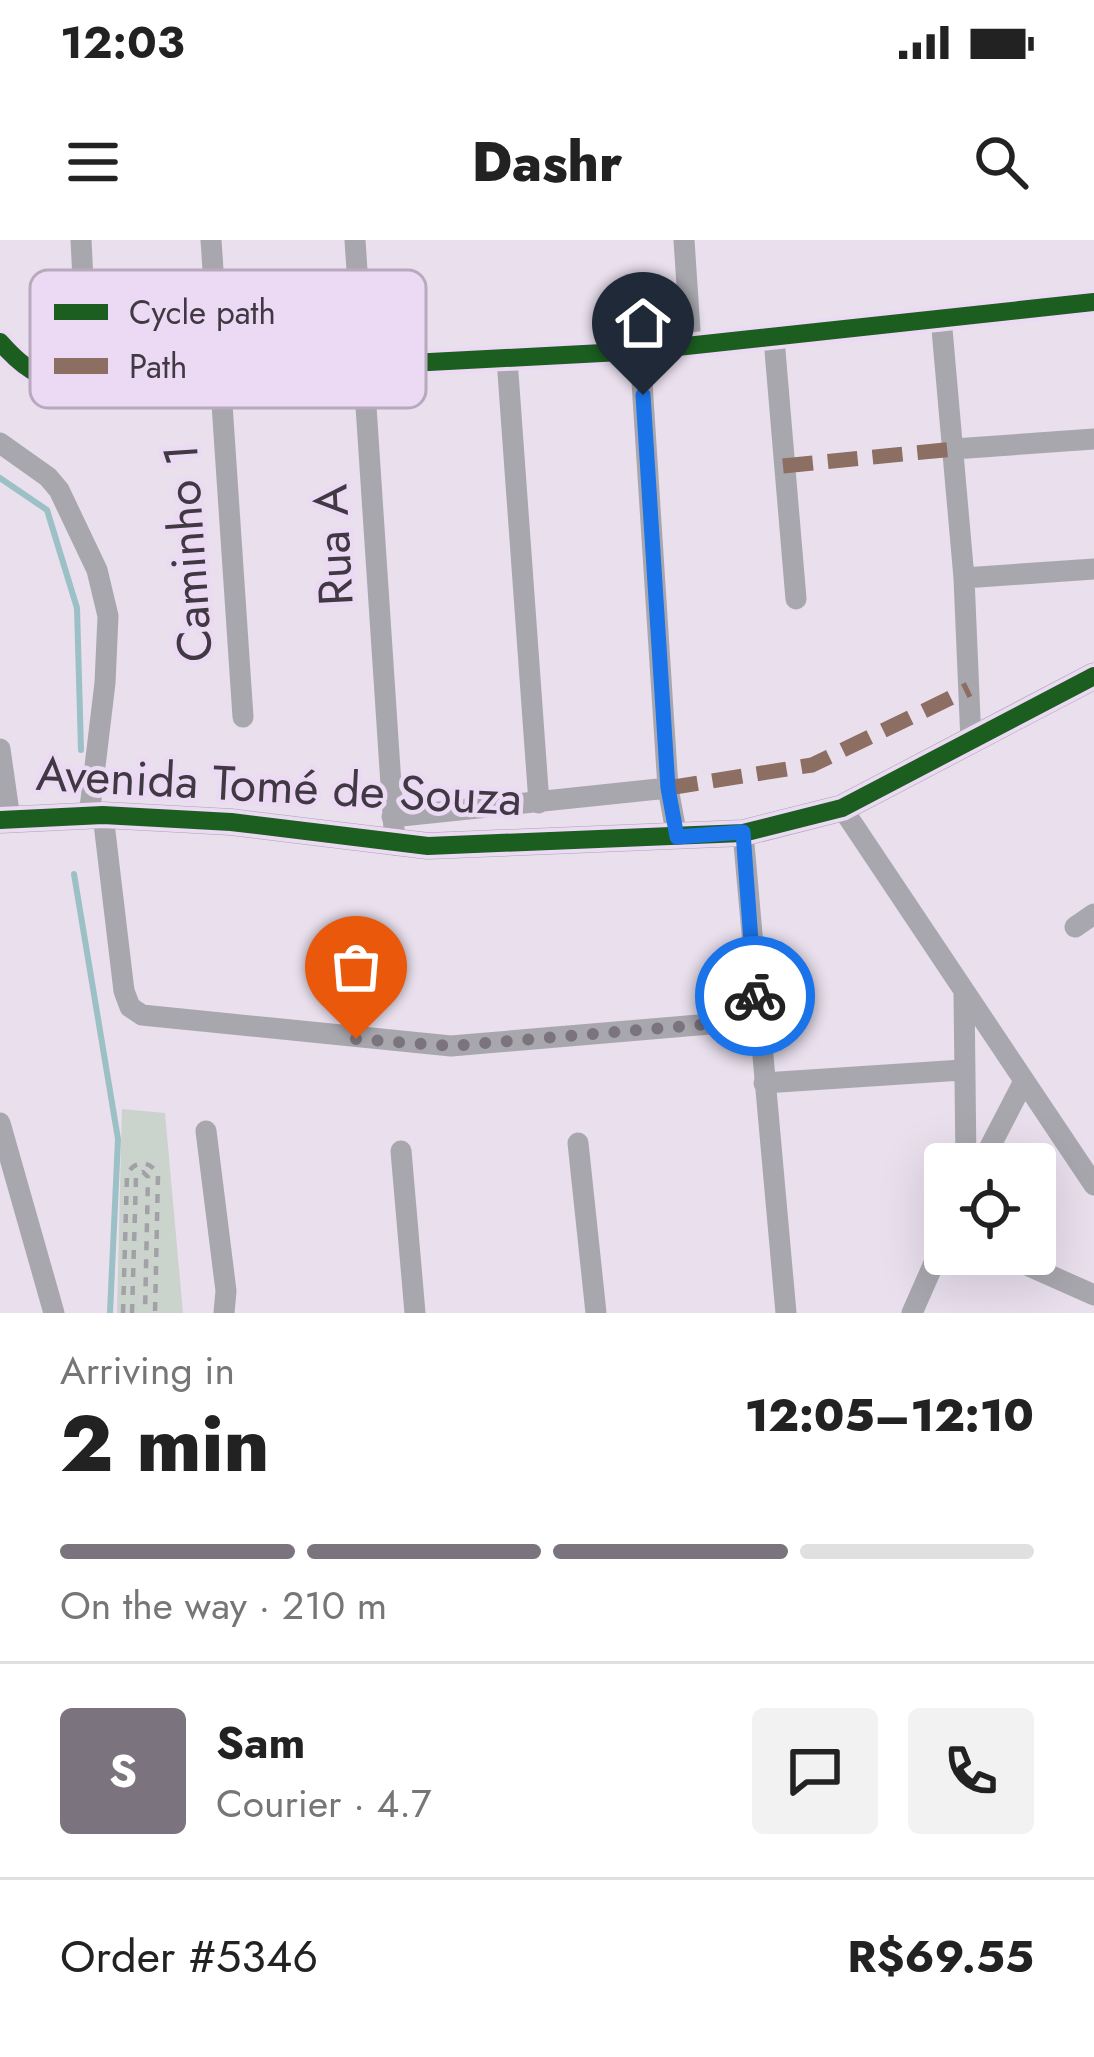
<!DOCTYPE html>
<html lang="en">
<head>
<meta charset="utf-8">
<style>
  :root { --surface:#fff; --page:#f2f2f2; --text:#222; --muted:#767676; --line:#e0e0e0; --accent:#7b737e }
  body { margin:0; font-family:Jost,sans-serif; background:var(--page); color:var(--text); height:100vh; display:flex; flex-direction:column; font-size:45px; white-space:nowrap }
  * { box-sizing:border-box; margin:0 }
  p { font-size:39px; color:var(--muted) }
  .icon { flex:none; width:66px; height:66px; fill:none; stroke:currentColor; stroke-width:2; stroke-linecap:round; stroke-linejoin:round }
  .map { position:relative; height:1073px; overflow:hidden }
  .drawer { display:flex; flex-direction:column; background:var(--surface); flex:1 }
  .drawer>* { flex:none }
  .tools { position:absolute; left:924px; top:903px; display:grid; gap:24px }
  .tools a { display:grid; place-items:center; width:132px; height:132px; border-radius:12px; background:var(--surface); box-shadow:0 12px 48px #0002; font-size:60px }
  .pin { position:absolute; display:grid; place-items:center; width:102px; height:102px; color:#fff; margin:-123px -51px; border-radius:50% 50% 50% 0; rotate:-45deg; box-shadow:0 0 12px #0007 }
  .pin .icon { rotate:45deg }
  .courier { position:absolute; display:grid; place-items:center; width:120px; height:120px; margin:-60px; border:9px solid #1a73e8; border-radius:50%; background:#fff; color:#222; box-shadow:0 3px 15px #0007 }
  .overview em { font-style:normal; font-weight:800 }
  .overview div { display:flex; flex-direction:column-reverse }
  .overview { display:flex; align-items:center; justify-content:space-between; height:204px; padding:0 60px }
  h1 { font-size:78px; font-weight:800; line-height:90px }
  .bar { display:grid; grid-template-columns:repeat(4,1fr); gap:18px 12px; align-content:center; height:144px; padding:0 60px }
  .bar i { height:15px; border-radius:9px; background:var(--line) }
  .bar .current { background:var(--accent) }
  .bar p { grid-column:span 4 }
  .line { display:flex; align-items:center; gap:30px; padding:0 60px; border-top:3px solid var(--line) }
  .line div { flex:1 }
  .round { display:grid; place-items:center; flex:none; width:126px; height:126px; border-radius:12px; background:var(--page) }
  .status { display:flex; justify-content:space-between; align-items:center; height:84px; padding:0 60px; background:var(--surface); direction:ltr }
  .status svg { height:33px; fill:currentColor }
  header { display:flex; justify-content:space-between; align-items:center; height:156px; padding:0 60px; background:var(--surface); font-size:54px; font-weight:800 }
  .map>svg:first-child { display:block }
  .green { fill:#cbd3cd }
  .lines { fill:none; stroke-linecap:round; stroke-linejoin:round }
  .stream { stroke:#9bc0c5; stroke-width:6 }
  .path { stroke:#a3a1a8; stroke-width:4.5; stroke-dasharray:9 9; stroke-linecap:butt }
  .minor { stroke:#a8a7ae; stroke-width:21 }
  .tertiary { stroke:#a8a7ae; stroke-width:27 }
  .quiet { stroke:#8d6e63; stroke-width:15; stroke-dasharray:30 15; stroke-linecap:butt }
  .cycleway-casing { stroke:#ecd9f3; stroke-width:26 }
  .cycleway { stroke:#1b5e20; stroke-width:18 }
  .done { stroke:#7b737e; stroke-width:12; stroke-dasharray:0 21.6 }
  .route { stroke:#1a73e8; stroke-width:15 }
  .labels { text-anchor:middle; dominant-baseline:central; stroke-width:9; stroke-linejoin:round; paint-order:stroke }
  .street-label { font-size:48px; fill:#403943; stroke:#ecd9f3 }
  .key { fill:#ecd9f3; stroke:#b8a9be; stroke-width:3 }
  .key-label { font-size:33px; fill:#403943 }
</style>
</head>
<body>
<div class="status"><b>12:03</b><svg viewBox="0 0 49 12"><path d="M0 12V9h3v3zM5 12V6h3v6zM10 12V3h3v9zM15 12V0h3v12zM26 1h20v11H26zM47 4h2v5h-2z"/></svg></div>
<header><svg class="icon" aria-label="menu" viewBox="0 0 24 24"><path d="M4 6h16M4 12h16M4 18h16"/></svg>Dashr<svg class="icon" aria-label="search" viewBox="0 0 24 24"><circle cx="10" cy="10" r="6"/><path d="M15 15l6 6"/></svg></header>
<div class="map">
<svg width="1094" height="1073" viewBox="0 0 1094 1073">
  <rect width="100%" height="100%" fill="#e9dfed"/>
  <!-- green -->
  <path class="green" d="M122 869 165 873 183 1073H117Z"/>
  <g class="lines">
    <!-- stream -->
    <path class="stream" d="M0 238 47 270 77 368 81 510
      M74 634 118 899 110 1073"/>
    <!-- path -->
    <path class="path" d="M123 1073 127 935C134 919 151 920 158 935L155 1073
      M132 1073 136 937 143 932 148 937 145 1073"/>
    <!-- minor -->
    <path class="minor" d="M81 0 88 140
      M211 0 243 477
      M355 0 395 605
      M684 0 691 106
      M941 78 964 338 971 502
      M774 99 796 359
      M0 102C30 136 44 141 88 140L640 111 1094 62
      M640 111 668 548 677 597
      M507 119 539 563
      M0 203 48 237 59 250 97 330 108 376 105 443 89 576
      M954 209 1094 199
      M964 338 1094 329
      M0 509 10 579
      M842 568 1094 945
      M103 575 124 751 130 767 142 775 451 806 757 780
      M392 577 668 548
      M743 593 786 1073
      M1075 687 1094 674
      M964 752 966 924
      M764 843 962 830
      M0 883 54 1073
      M206 891 226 1051 224 1073
      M578 903 596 1073
      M401 911 415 1073
      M981 924 1024 841
      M1002 1014 1094 1055
      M912 1073 945 998"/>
    <!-- tertiary -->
    <path class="tertiary" d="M0 580 103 575 231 582 428 606 743 593 842 568 1094 436"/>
    <!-- quiet -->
    <path class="quiet" d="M783 226 954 209
      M668 548 812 525 969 449"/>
    <!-- cycleway casing -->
    <g class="cycleway-casing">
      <path id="cycleway" d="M0 102C30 136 44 141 88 140L640 111 1094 62
        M0 580 103 575 231 582 428 606 743 593 842 568 1094 436"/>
    </g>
    <!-- cycleway -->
    <use href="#cycleway" class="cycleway"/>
  </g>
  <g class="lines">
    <!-- done -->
    <path class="done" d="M356 799 451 806 757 780 755 756"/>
    <!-- route -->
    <path class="route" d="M643 155 668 548 677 597 743 592 755 756"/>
  </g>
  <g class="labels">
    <!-- street labels -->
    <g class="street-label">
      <text transform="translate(333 305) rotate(-93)">Rua A</text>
      <text transform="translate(188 313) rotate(-94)">Caminho 1</text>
      <text transform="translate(279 546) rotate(3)">Avenida Tomé de Souza</text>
    </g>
  </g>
  <!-- legend -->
  <rect x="30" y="30" width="396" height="138" rx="18" class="key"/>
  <rect x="54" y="64" width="54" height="16" fill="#1b5e20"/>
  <rect x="54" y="118" width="54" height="16" fill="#8d6e63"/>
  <g class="key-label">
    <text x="129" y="84">Cycle path</text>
    <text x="129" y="138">Path</text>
  </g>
</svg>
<div class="tools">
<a><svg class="icon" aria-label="locate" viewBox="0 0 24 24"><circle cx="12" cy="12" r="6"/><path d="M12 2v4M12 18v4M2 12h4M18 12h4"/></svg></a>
</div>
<div class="pin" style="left:356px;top:799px;background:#ea580c"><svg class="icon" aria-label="bag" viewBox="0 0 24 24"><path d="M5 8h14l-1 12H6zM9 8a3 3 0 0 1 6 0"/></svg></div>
<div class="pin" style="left:643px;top:155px;background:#1f2937"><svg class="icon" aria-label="home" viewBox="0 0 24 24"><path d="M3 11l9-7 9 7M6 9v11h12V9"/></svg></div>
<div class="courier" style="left:755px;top:756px"><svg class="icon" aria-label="bike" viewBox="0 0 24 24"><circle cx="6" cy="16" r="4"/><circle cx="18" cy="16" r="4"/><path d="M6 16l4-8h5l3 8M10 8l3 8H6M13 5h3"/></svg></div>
</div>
<section class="drawer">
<div class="overview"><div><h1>2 min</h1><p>Arriving in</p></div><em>12:05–12:10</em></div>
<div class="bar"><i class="current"></i><i class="current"></i><i class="current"></i><i></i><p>On the way · 210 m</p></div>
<div class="line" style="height:216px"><b class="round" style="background:var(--accent);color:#fff">S</b><div><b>Sam</b><p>Courier · 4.7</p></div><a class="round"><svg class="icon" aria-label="chat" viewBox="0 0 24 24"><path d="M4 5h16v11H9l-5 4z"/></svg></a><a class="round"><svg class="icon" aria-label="phone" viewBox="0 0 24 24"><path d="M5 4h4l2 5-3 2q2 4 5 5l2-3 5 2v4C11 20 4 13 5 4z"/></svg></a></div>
<div class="line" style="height:156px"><div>Order #5346</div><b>R$69.55</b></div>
</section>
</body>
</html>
